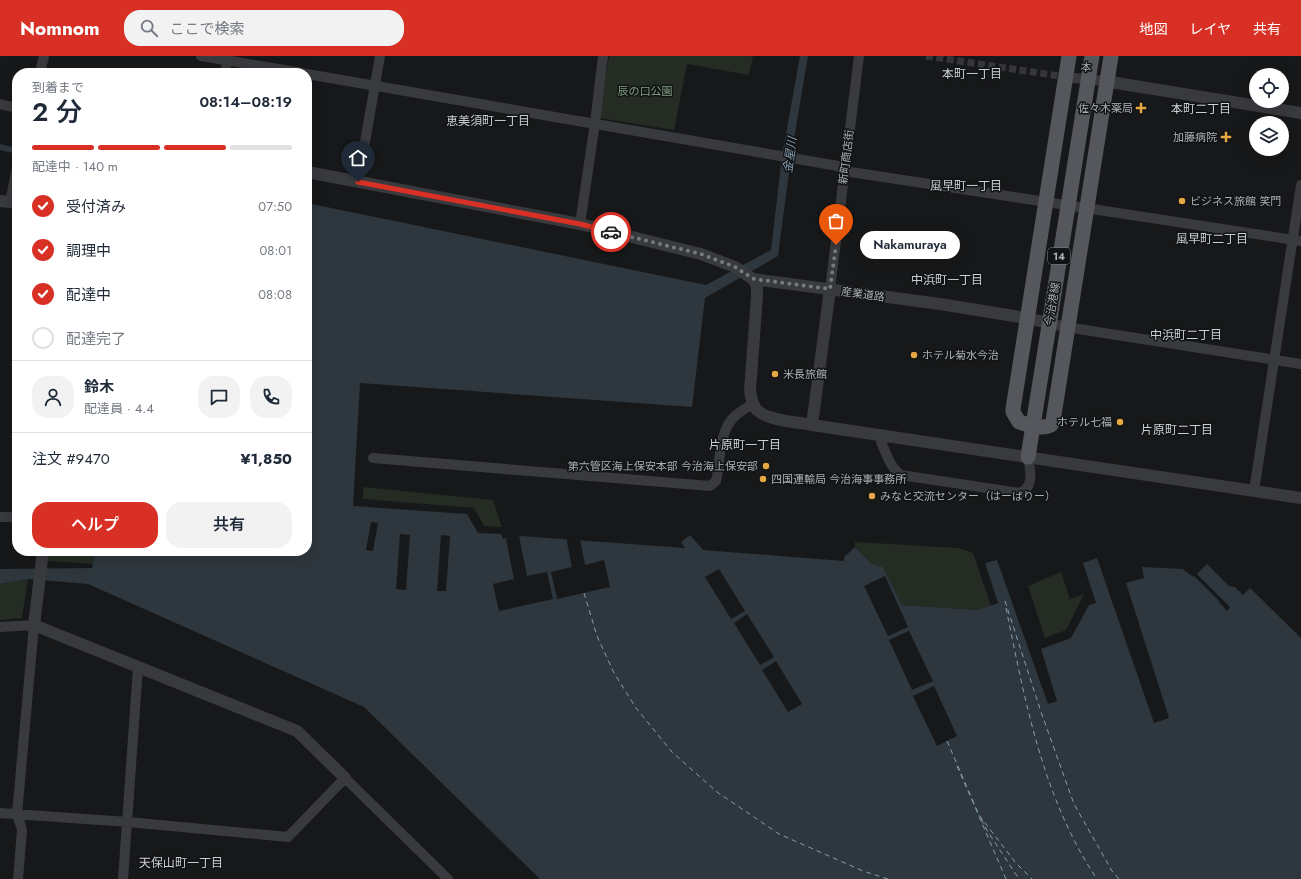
<!DOCTYPE html>
<html lang="ja">
<head>
<meta charset="utf-8">
<style>
  :root { --surface:#fff; --page:#f2f2f3; --text:#1f2937; --muted:#747a83; --line:#e0e1e3; --accent:#d93025 }
  body { margin:0; font-family:Jost,"Noto Sans JP",sans-serif; background:var(--page); color:var(--text); height:100vh; display:flex; flex-direction:column; font-size:15px; white-space:nowrap }
  * { box-sizing:border-box; margin:0 }
  p { font-size:13px; color:var(--muted) }
  .icon { flex:none; width:22px; height:22px; fill:none; stroke:currentColor; stroke-width:2; stroke-linecap:round; stroke-linejoin:round }
  .map { position:relative; flex:1; overflow:hidden }
  .panel { position:absolute; left:12px; top:12px; width:300px; height:488px; display:flex; flex-direction:column; background:var(--surface); border-radius:16px; box-shadow:0 4px 16px #0002 }
  .panel>* { flex:none }
  .tools { position:absolute; left:1249px; top:12px; display:grid; gap:8px }
  .tools a { display:grid; place-items:center; width:40px; height:40px; border-radius:50%; background:var(--surface); box-shadow:0 4px 16px #0002; font-size:20px }
  .pin { position:absolute; display:grid; place-items:center; width:34px; height:34px; color:#fff; margin:-41px -17px; border-radius:50% 50% 50% 0; rotate:-45deg; box-shadow:0 0 4px #0007 }
  .pin .icon { rotate:45deg }
  .courier { position:absolute; display:grid; place-items:center; width:40px; height:40px; margin:-20px; border:3px solid #d93025; border-radius:50%; background:#fff; color:#222; box-shadow:0 1px 5px #0007 }
  .bubble { position:absolute; height:28px; border-radius:14px; background:var(--surface); box-shadow:0 4px 16px #0002; font-size:13px; font-weight:600; line-height:28px; text-align:center }
  .summary em { font-style:normal; font-weight:600 }
  .summary div { display:flex; flex-direction:column-reverse }
  .summary { display:flex; align-items:center; justify-content:space-between; height:68px; padding:0 20px }
  h1 { font-size:26px; font-weight:600; line-height:30px }
  .bar { display:grid; grid-template-columns:repeat(4,1fr); gap:6px 4px; align-content:center; height:48px; padding:0 20px }
  .bar i { height:5px; border-radius:3px; background:var(--line) }
  .bar .active { background:var(--accent) }
  .bar p { grid-column:span 4 }
  .line { display:flex; align-items:center; gap:10px; padding:0 20px; border-top:1px solid var(--line) }
  .line div { flex:1 }
  .round { display:grid; place-items:center; flex:none; width:42px; height:42px; border-radius:16px; background:var(--page) }
  ol { padding:0 20px; list-style:none }
  li { display:flex; align-items:center; gap:12px; height:44px }
  li p { margin-inline-start:auto }
  li .icon { padding:4px; border-radius:50%; background:var(--accent); color:#fff; stroke-width:4 }
  li:last-child { color:var(--muted) }
  li i { width:22px; height:22px; border:2px solid var(--line); border-radius:50% }
  .button { display:flex; gap:8px; margin-top:auto; padding:8px 20px }
  .button a { flex:1; height:46px; border-radius:16px; background:var(--accent); color:#fff; font-size:16px; font-weight:600; line-height:46px; text-align:center }
  .button a+a { background:var(--page); color:var(--text) }
  header { display:flex; align-items:center; gap:24px; box-sizing:border-box; height:56px; padding:0 20px; background:var(--accent); color:#fff }
  header strong { font-size:19px }
  nav { display:flex; gap:22px; margin-inline-start:auto; font-size:14px }
  .search { width:280px; height:36px; background:var(--page); display:flex; align-items:center; gap:10px; box-sizing:border-box; padding:0 14px; border-radius:16px; color:var(--muted); font-size:15px }
  .map>svg:first-child { display:block }
  .green { fill:#242c24 }
  .water { fill:#2e373d }
  .pier { fill:#171819 }
  .lines { fill:none; stroke-linecap:round; stroke-linejoin:round }
  .ferry { stroke:#849eb1; stroke-width:1; stroke-dasharray:5 4; stroke-linecap:butt }
  .pedestrian-tunnel { stroke:#353639; stroke-width:7; stroke-dasharray:7 3.5; stroke-linecap:butt }
  .minor { stroke:#393a3e; stroke-width:10 }
  .tertiary { stroke:#393a3e; stroke-width:12 }
  .primary { stroke:#55575d; stroke-width:15 }
  .done { stroke:#777a80; stroke-width:4; stroke-dasharray:0 7.2 }
  .route { stroke:#d93025; stroke-width:5 }
  .poi-dot { fill:#e6a843; stroke:#121314; stroke-width:1.5 }
  .labels { text-anchor:middle; dominant-baseline:central; stroke-width:3; stroke-linejoin:round; paint-order:stroke }
  .shield { fill:#121314; stroke:#7d8087; stroke-width:1 }
  .shield-label { font-size:10px; font-weight:bold; fill:#abafb8 }
  .street-label { font-size:11px; fill:#abafb8; stroke:#121314 }
  .park-label { font-size:11px; fill:#83a283; stroke:#121314 }
  .poi-label { font-size:11px; fill:#abafb8; stroke:#121314; text-anchor:start }
  .neighbourhood-label { font-size:12px; fill:#cbced5; stroke:#121314 }
  .water-label { font-size:12px; font-style:italic; fill:#849eb1; stroke:#121314 }
</style>
</head>
<body>
<header>
<strong>Nomnom</strong>
<div class="search"><svg class="icon" aria-label="search" viewBox="0 0 24 24"><circle cx="10" cy="10" r="6"/><path d="M15 15l6 6"/></svg>ここで検索</div>
<nav><a>地図</a><a>レイヤ</a><a>共有</a></nav>
</header>
<div class="map">
<svg width="1301" height="823" viewBox="0 0 1301 823">
  <rect width="100%" height="100%" fill="#171819"/>
  <!-- green -->
  <path class="green" d="M609 0H753L749 19 687 8 674 74 599 62Z
    M363 431 493 444 502 471 484 470 474 452 363 443Z
    M855 486 958 492 973 497 991 550 978 554 902 549 883 511 872 508 855 491Z
    M49 495H95L93 508 47 505Z
    M1061 516 1070 543 1084 538 1066 574 1045 582 1028 530Z
    M28 523 22 562 0 564V528Z"/>
  <!-- water -->
  <path class="water" d="M800 0H808L791 101 778 200 705 242 692 351 360 327 353 450 467 458 478 477 501 478 503 483 521 480 685 492 681 486 690 479 703 494 844 505V501L855 491 872 508 883 511 902 549 978 554 998 547 985 507 997 504 1048 648 1057 645 1041 593 1071 582 1089 549 1096 547 1083 507 1097 502 1154 667 1169 662 1126 527 1144 522 1142 511 1183 513 1193 521 1194 520 1219 545V546L1227 555 1230 551 1197 518 1207 508 1229 530 1235 531 1243 539 1250 532 1301 582V823H540L364 651 88 528 28 523 0 528V513L92 512 95 495H307V147L706 229 771 194 782 100Z
    M0 88 17 92V98L0 94Z"/>
  <!-- pier -->
  <path class="pier" d="M371 466 378 467 373 495 366 494Z
    M400 478 410 479 406 534 396 533Z
    M441 479 450 480 446 535H437Z
    M519 480 527 520 547 516 553 543 499 555 493 528 514 523 506 483Z
    M566 481 580 482 585 509 604 504 610 531 557 543 551 516 572 511Z
    M719 513 745 555 731 563 705 521Z
    M885 520 908 571 888 580 864 530Z
    M747 558 774 601 760 609 734 567Z
    M909 575 933 625 912 634 889 584Z
    M776 605 802 648 788 656 762 614Z
    M934 630 957 680 937 690 913 640Z"/>
  <g class="lines">
    <!-- ferry -->
    <path class="ferry" d="M584 537 597 580 614 617 636 652 672 696 717 736 779 778 863 815 888 823
      M1005 545 1041 656 1074 748 1112 815 1119 823
      M1006 552C1025 645 1043 743 1097 823
      M947 685 979 759 1015 806 1032 823
      M957 710 972 744
      M972 744 1006 823
      M981 763 988 776 1019 823"/>
    <!-- pedestrian-tunnel -->
    <path class="pedestrian-tunnel" d="M926 0 1066 21"/>
    <!-- minor -->
    <path class="minor" d="M201 0 302 17
      M40 17 44 0
      M225 17 228 0
      M307 18 838 110 844 115 1301 185
      M1066 21 1104 25
      M0 48 17 52
      M358 126 380 0
      M10 146 17 112
      M580 168 595 67 603 0
      M830 233 859 0
      M1048 267 1066 271 1301 308
      M878 378C884 391 888 410 901 419L1020 437C1035 431 1030 413 1028 401
      M373 402 710 430 716 425C721 404 718 376 735 360 740 355 747 352 753 348
      M1254 435 1301 129
      M0 461H17
      M0 571 34 569 17 758 22 774 18 823
      M0 757 128 766 288 781 345 722 448 823
      M123 823 138 611"/>
    <!-- tertiary -->
    <path class="tertiary" d="M1104 25 1301 57
      M307 116 580 168 701 198 735 211 753 223 940 248 1026 262 1048 267
      M0 145 17 147
      M753 223 757 230V240L750 334C751 341 752 349 757 354 769 365 797 366 812 369L1301 442
      M812 369 830 233
      M43 495 34 569 297 675 345 722"/>
    <!-- primary -->
    <path class="primary" d="M1069 0 1013 353V356L1019 366C1028 369 1042 374 1051 369L1053 365 1111 0
      M1028 401 1092 0"/>
  </g>
  <g class="lines">
    <!-- done -->
    <path class="done" d="M611 176 701 198 735 211 754 223 830 233 836 189"/>
    <!-- route -->
    <path class="route" d="M358 126 580 168 611 176"/>
  </g>
  <!-- markers -->
  <g class="poi-dot">
    <path d="M1139 46h4v4h4v4h-4v4h-4v-4h-4v-4h4z"/>
    <path d="M1224 75h4v4h4v4h-4v4h-4v-4h-4v-4h4z"/>
    <circle cx="1182" cy="145" r="4"/>
    <circle cx="914" cy="299" r="4"/>
    <circle cx="775" cy="318" r="4"/>
    <circle cx="1120" cy="366" r="4"/>
    <circle cx="766" cy="410" r="4"/>
    <circle cx="763" cy="423" r="4"/>
    <circle cx="872" cy="440" r="4"/>
  </g>
  <g class="labels">
    <!-- shield labels -->
    <rect class="shield" x="1048" y="192" width="22" height="16" rx="3"/>
    <g class="shield-label">
      <text x="1059" y="200">14</text>
    </g>
    <!-- street labels -->
    <g class="street-label">
      <text transform="translate(1086 11) rotate(5)">本</text>
      <text transform="translate(846 101) rotate(-83)">新町商店街</text>
      <text transform="translate(863 238) rotate(8)">産業道路</text>
      <text transform="translate(1052 248) rotate(-81)">今治港線</text>
    </g>
    <!-- park labels -->
    <g class="park-label">
      <text x="645" y="35">辰の口公園</text>
    </g>
    <!-- poi labels -->
    <g class="poi-label">
      <text x="1133" y="52" text-anchor="end">佐々木薬局</text>
      <text x="1217" y="81" text-anchor="end">加藤病院</text>
      <text x="1190" y="145">ビジネス旅館 笑門</text>
      <text x="922" y="299">ホテル菊水今治</text>
      <text x="783" y="318">米長旅館</text>
      <text x="1112" y="366" text-anchor="end">ホテル七福</text>
      <text x="758" y="410" text-anchor="end">第六管区海上保安本部 今治海上保安部</text>
      <text x="771" y="423">四国運輸局 今治海事事務所</text>
      <text x="880" y="440">みなと交流センター（はーばりー）</text>
    </g>
    <!-- neighbourhood labels -->
    <g class="neighbourhood-label">
      <text x="972" y="18">本町一丁目</text>
      <text x="1201" y="53">本町二丁目</text>
      <text x="488" y="65">恵美須町一丁目</text>
      <text x="966" y="130">風早町一丁目</text>
      <text x="1212" y="183">風早町二丁目</text>
      <text x="947" y="224">中浜町一丁目</text>
      <text x="1186" y="279">中浜町二丁目</text>
      <text x="1177" y="374">片原町二丁目</text>
      <text x="745" y="389">片原町一丁目</text>
      <text x="181" y="807">天保山町一丁目</text>
    </g>
    <!-- water labels -->
    <g class="water-label">
      <text transform="translate(790 99) rotate(-82)">金星川</text>
    </g>
  </g>
</svg>
<div class="tools">
<a><svg class="icon" aria-label="locate" viewBox="0 0 24 24"><circle cx="12" cy="12" r="6"/><path d="M12 2v4M12 18v4M2 12h4M18 12h4"/></svg></a>
<a><svg class="icon" aria-label="layers" viewBox="0 0 24 24"><path d="M12 4l9 5-9 5-9-5zM3 14l9 5 9-5"/></svg></a>
</div>
<div class="pin" style="left:836px;top:189px;background:#ea580c"><svg class="icon" aria-label="bag" viewBox="0 0 24 24"><path d="M5 8h14l-1 12H6zM9 8a3 3 0 0 1 6 0"/></svg></div>
<div class="pin" style="left:358px;top:126px;background:#1f2937"><svg class="icon" aria-label="home" viewBox="0 0 24 24"><path d="M3 11l9-7 9 7M6 9v11h12V9"/></svg></div>
<div class="courier" style="left:611px;top:176px"><svg class="icon" aria-label="car" viewBox="0 0 24 24"><path d="M5 17H2v-5l4-1 3-4h7l3 4 3 1v5h-3M9 17h6M6 11h13"/><circle cx="7" cy="17" r="2"/><circle cx="17" cy="17" r="2"/></svg></div>
<div class="bubble" style="left:860px;top:175px;width:100px">Nakamuraya</div>
<section class="panel">
<div class="summary"><div><h1>2 分</h1><p>到着まで</p></div><em>08:14–08:19</em></div>
<div class="bar"><i class="active"></i><i class="active"></i><i class="active"></i><i></i><p>配達中 · 140 m</p></div>
<ol>
<li><svg class="icon" aria-label="check" viewBox="0 0 24 24"><path d="M5 12l5 5 9-10"/></svg>受付済み<p>07:50</p></li>
<li><svg class="icon" aria-label="check" viewBox="0 0 24 24"><path d="M5 12l5 5 9-10"/></svg>調理中<p>08:01</p></li>
<li><svg class="icon" aria-label="check" viewBox="0 0 24 24"><path d="M5 12l5 5 9-10"/></svg>配達中<p>08:08</p></li>
<li><i></i>配達完了</li>
</ol>
<div class="line" style="height:72px"><a class="round"><svg class="icon" aria-label="person" viewBox="0 0 24 24"><circle cx="12" cy="8" r="4"/><path d="M4 21q1-7 8-7t8 7"/></svg></a><div><b>鈴木</b><p>配達員 · 4.4</p></div><a class="round"><svg class="icon" aria-label="chat" viewBox="0 0 24 24"><path d="M4 5h16v11H9l-5 4z"/></svg></a><a class="round"><svg class="icon" aria-label="phone" viewBox="0 0 24 24"><path d="M5 4h4l2 5-3 2q2 4 5 5l2-3 5 2v4C11 20 4 13 5 4z"/></svg></a></div>
<div class="line" style="height:52px"><div>注文 #9470</div><b>¥1,850</b></div>
<div class="button"><a>ヘルプ</a><a>共有</a></div>
</section>
</div>
</body>
</html>
